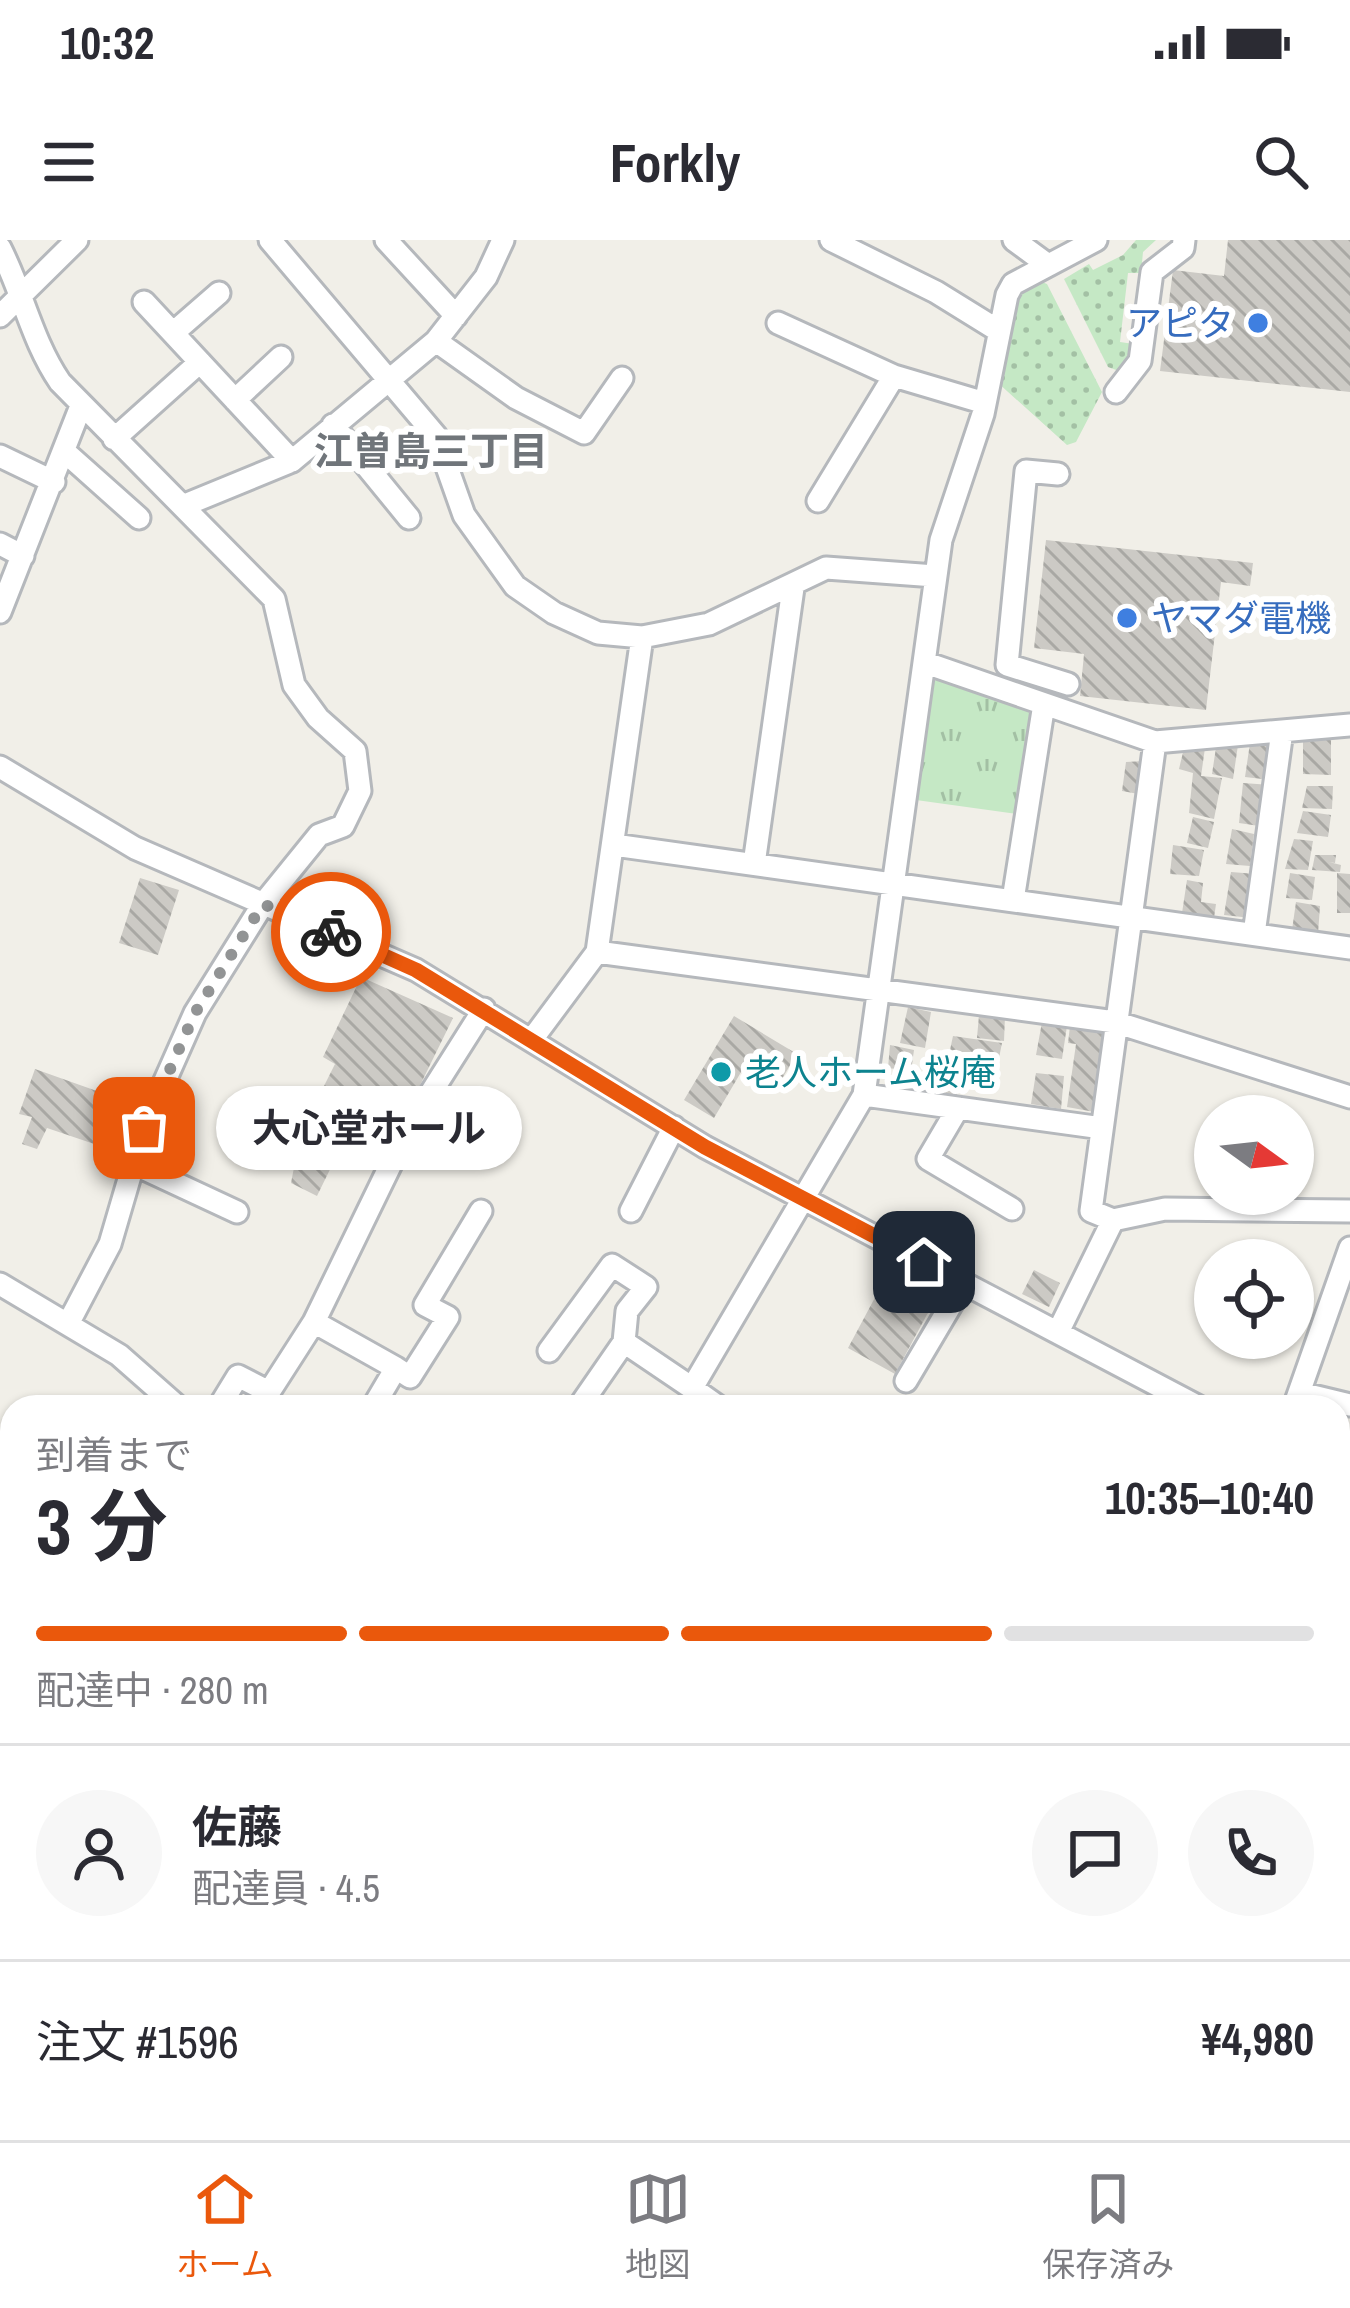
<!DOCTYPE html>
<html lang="ja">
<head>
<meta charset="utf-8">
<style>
  :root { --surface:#fff; --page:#f7f7f7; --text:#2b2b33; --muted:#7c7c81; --line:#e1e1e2; --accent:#ea580c }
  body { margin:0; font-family:"Archivo Narrow","Noto Sans JP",sans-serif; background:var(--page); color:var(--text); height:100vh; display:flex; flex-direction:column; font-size:45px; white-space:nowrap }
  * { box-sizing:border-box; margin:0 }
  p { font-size:39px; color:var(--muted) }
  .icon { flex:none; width:66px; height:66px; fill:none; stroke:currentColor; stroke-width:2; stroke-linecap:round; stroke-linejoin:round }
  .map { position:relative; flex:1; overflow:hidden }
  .sheet { position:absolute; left:0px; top:1155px; width:1350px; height:747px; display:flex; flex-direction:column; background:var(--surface); border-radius:36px 36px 0 0; box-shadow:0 3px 9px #0004 }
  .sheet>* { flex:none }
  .needle { width:78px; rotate:105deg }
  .fabs { position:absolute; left:1194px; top:855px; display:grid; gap:24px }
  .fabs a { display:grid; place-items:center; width:120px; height:120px; border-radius:50%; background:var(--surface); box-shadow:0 3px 9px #0004; font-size:60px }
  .pin { position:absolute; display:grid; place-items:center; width:102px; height:102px; color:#fff; margin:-51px; border-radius:24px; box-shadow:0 6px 18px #0006 }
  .courier { position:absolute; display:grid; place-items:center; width:120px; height:120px; margin:-60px; border:9px solid #ea580c; border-radius:50%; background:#fff; color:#222; box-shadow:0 3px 15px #0007 }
  .bubble { position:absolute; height:84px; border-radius:42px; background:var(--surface); box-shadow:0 3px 9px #0004; font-size:39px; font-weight:700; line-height:84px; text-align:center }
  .summary em { font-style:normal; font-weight:700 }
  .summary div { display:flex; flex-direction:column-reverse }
  .summary { display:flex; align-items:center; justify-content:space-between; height:204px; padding:0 36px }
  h1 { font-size:78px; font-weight:700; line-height:90px }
  .bar { display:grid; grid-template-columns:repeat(4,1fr); gap:18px 12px; align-content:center; height:144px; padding:0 36px }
  .bar i { height:15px; border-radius:9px; background:var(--line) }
  .bar .on { background:var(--accent) }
  .bar p { grid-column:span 4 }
  .line { display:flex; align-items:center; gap:30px; padding:0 36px; border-top:3px solid var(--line) }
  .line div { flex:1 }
  .round { display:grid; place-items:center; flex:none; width:126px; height:126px; border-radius:63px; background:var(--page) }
  .status { display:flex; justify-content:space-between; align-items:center; height:84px; padding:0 60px; background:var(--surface); direction:ltr }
  .status svg { height:33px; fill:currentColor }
  header { display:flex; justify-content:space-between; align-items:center; height:156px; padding:0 36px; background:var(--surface); font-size:54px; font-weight:700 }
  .dock { display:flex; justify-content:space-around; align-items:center; height:168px; border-top:3px solid var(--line); background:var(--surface); font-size:33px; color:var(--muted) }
  .dock a { display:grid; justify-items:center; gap:6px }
  .dock .on { color:var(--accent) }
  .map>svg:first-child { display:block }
  .grass { fill:url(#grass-tufts) }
  .garden { fill:url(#garden-dots) }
  .building { fill:url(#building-back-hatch) }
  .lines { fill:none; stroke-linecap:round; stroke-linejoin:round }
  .minor-casing { stroke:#b5b8bc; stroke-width:27 }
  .minor { stroke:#fff; stroke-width:21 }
  .done { stroke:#929495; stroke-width:12; stroke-dasharray:0 21.6 }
  .route { stroke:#ea580c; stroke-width:15 }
  .shop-dot { fill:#3f7fe0; stroke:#fff; stroke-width:4.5 }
  .culture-dot { fill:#0f9aa8; stroke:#fff; stroke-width:4.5 }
  .labels { text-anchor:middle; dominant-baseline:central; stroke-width:12; stroke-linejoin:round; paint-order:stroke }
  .shop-label { font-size:36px; fill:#366cbe; stroke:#fff; text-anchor:end }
  .culture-label { font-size:36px; fill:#0d838f; stroke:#fff; text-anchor:start }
  .neighbourhood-label { font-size:39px; font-weight:bold; fill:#70757a; stroke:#fff }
</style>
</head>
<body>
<div class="status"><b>10:32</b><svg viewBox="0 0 49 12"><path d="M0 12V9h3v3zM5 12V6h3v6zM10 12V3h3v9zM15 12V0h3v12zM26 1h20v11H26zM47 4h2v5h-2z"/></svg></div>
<header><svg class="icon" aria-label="menu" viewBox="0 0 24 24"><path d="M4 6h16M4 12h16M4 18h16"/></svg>Forkly<svg class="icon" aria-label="search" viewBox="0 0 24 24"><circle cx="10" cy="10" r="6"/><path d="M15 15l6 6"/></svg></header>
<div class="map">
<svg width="1350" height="1900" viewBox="0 0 1350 1900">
  <defs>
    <pattern id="grass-tufts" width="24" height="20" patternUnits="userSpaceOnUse" patternTransform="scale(3)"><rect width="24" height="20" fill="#c5e8c5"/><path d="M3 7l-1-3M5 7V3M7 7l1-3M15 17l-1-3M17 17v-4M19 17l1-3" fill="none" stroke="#a3c0a4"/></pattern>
    <pattern id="garden-dots" width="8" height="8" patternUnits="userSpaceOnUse" patternTransform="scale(3)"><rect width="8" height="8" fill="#c5e8c5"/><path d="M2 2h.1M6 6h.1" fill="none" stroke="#a3c0a4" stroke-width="1.8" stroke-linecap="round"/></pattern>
    <pattern id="building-back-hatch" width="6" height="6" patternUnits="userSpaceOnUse" patternTransform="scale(3)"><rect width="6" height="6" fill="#cccac5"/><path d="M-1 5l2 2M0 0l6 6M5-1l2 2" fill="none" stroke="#a9a8a4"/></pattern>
  </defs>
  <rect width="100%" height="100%" fill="#f1efe8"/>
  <!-- grass -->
  <path class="grass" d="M943 439 1027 468 1033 479 1017 574 916 560 932 441Z"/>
  <!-- garden -->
  <path class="garden" d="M1136 0H1156L1143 12 1141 33H1128L1120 102 1134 104 1119 131 1108 127 1064 39 1089 24 1093 30 1123 15Z
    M1037 40 1047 44 1102 152 1076 202 1067 205 997 142 1009 66Z"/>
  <!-- building -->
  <path class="building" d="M1228 0H1350V152L1160 131 1173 30 1224 36Z
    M1046 300 1253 323 1250 346 1221 342 1206 470 1080 456 1084 414 1034 408Z
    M1313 492 1331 493V535L1303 534V500L1311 501Z
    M1217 501 1238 505 1233 539 1212 534Z
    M1250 503 1275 506 1271 540 1245 537Z
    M1185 504 1205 508 1201 536 1222 538 1214 579 1189 573 1193 533 1179 529Z
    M1144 521V555L1122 551 1126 522Z
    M1243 543 1271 545 1266 587 1239 583Z
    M1307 546H1333L1332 569 1302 568Z
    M1303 571 1331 575 1328 597 1297 593Z
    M1193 577 1214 582 1208 608 1187 603Z
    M1232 589 1254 594 1250 626 1226 624Z
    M1294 599 1313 601 1308 630 1285 629Z
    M1173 605 1204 610 1199 636 1170 634Z
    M1315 615H1336L1335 623 1329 622 1341 625 1340 632 1312 630Z
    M1231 632 1256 634 1251 678 1224 675Z
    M1290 633 1315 637 1312 660 1286 658Z
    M1337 633 1350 634V673H1337Z
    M140 638 179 650 158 715 119 703Z
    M1187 640 1203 643 1201 662 1216 664 1214 678 1182 673Z
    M1296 662 1320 666 1318 694 1292 690Z
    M361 737 453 778 405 876 364 858 339 907 303 888 335 824 323 817Z
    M908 767 931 772 925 808 900 803Z
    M979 775 1005 776 1004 801 977 798Z
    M734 776 797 814 780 842 747 822 714 878 684 860Z
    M1042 782 1067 786 1062 819 1036 815Z
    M1070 786 1108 792 1100 873 1067 867 1076 804 1068 803Z
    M953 796 1002 803 999 818 950 810Z
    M890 805 914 810 911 831 888 828Z
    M945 813 966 817 956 859 935 854Z
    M975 817 997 820 993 851 973 847Z
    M35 829 122 860 106 908 47 888 37 909 22 904 32 877 19 874Z
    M1036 833 1064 836 1061 869 1031 864Z
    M313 900 338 913 317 956 291 943 297 912Z
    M1034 1030 1060 1043 1049 1067 1022 1054Z
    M905 1036 938 1054 895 1134 848 1108 879 1050 893 1058Z
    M1254 1890H1301L1299 1895 1312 1900H1251Z"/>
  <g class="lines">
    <!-- minor casing -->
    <g class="minor-casing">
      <path id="minor" d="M270 0 436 196 464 275 515 346 554 373 598 393 642 397 709 384 826 328 935 336
        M386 0 456 76
        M831 0 936 52 999 91
        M1014 0 1048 25
        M0 8C23 53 32 101 60 142L274 359 294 445 318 478 355 511 360 551 343 586 319 595 263 664 195 773 144 888 110 1004 69 1082
        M144 62 292 221
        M0 76 77 0
        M778 83 894 136 985 163
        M173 93 219 53
        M436 101 516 158 584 193 622 138
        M1116 152 1140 121 1152 32 1183 8 1184 0
        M235 160 281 117
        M333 185 409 278
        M114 199 200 122
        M65 212 139 278
        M0 216 54 242
        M1058 234 1026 231 1007 425 1068 444
        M818 261 894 136
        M185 265 292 221 436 101 486 37 503 0
        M0 304 23 316
        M0 372 81 166
        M926 423 1155 502 1350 485
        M1155 502 1091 971 1113 980 1165 969 1350 971
        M0 527 135 608 416 730 705 907 1199 1167
        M614 605 1350 708
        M754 624 793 348
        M1013 660 1044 464
        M1254 694 1282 491
        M597 712 1115 782 1350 857
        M533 798 597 712 642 397
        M864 855 1102 888
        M958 868 928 919 1012 969
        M134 924 237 972
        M631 971 674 887
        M0 1044 119 1115 178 1167
        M1058 1092 1113 980
        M549 1111 612 1025 646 1047 627 1071 624 1102
        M396 1128 410 1137 448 1077 425 1065 481 971
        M906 1141 964 1043
        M692 1148 719 1167
        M1300 1153 1350 1165
        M219 1167 238 1136 269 1152 314 1082
        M373 1167 396 1128 314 1082 408 889 484 769
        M579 1167 624 1102 692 1148 864 855 941 300 983 174 1007 55 1013 44 1096 0
        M1294 1167 1350 1008
        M1338 1288 1350 1299
        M1338 1475 1350 1470
        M0 1514 12 1523
        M1338 1641 1350 1643
        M1338 1697 1350 1678
        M0 1749 12 1755
        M0 1862 12 1869
        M50 1890 69 1900
        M718 1890 740 1900
        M96 1900 101 1890
        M183 1900 188 1890
        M488 1900 493 1890
        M1163 1900 1165 1890"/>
    </g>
    <!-- minor -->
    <use href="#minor" class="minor"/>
  </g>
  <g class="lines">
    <!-- done -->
    <path class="done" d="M144 888 195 773 263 664 331 692"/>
    <!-- route -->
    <path class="route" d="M331 692 416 730 705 907 924 1022"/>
  </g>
  <!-- markers -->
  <g class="shop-dot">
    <circle cx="1258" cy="83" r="12"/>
    <circle cx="1127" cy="378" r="12"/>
  </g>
  <circle class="culture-dot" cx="721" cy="832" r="12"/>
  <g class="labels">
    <!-- shop labels -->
    <g class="shop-label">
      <text x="1234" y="83">アピタ</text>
      <text x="1151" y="378" text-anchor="start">ヤマダ電機</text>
    </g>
    <!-- culture labels -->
    <g class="culture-label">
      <text x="745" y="832">老人ホーム桜庵</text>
    </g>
    <!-- neighbourhood labels -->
    <g class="neighbourhood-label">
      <text x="431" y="211">江曽島三丁目</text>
    </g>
  </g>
</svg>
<div class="fabs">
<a><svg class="needle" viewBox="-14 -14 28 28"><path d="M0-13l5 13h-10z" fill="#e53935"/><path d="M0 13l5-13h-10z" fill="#7c7c81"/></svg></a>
<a><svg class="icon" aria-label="locate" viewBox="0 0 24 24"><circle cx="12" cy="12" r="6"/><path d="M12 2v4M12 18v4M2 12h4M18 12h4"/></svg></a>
</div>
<div class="pin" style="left:144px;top:888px;background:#ea580c"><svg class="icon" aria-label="bag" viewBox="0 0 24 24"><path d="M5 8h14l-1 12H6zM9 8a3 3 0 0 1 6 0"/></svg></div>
<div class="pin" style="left:924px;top:1022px;background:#1f2937"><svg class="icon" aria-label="home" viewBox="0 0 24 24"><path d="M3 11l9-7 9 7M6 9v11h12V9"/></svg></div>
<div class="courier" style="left:331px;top:692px"><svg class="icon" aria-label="bike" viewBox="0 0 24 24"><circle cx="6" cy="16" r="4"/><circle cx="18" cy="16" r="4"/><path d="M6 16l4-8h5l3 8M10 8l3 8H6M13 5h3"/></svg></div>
<div class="bubble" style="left:216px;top:846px;width:306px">大心堂ホール</div>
<section class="sheet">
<div class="summary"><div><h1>3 分</h1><p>到着まで</p></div><em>10:35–10:40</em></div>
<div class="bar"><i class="on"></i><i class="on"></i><i class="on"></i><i></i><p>配達中 · 280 m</p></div>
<div class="line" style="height:216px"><a class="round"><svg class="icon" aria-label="person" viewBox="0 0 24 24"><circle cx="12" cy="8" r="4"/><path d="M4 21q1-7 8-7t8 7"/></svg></a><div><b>佐藤</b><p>配達員 · 4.5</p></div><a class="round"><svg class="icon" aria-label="chat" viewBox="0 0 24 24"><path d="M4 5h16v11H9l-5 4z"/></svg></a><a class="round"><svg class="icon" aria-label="phone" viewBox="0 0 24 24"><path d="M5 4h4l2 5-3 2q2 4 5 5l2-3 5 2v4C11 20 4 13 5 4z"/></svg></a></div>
<div class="line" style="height:156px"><div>注文 #1596</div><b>¥4,980</b></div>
</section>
</div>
<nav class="dock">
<a class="on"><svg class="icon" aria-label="home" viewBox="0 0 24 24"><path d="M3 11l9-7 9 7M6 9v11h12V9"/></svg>ホーム</a>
<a><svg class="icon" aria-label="map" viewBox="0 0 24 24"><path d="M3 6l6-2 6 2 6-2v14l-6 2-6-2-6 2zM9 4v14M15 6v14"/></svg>地図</a>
<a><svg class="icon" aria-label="saved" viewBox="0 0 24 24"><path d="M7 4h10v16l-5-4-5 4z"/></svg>保存済み</a>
</nav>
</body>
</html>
